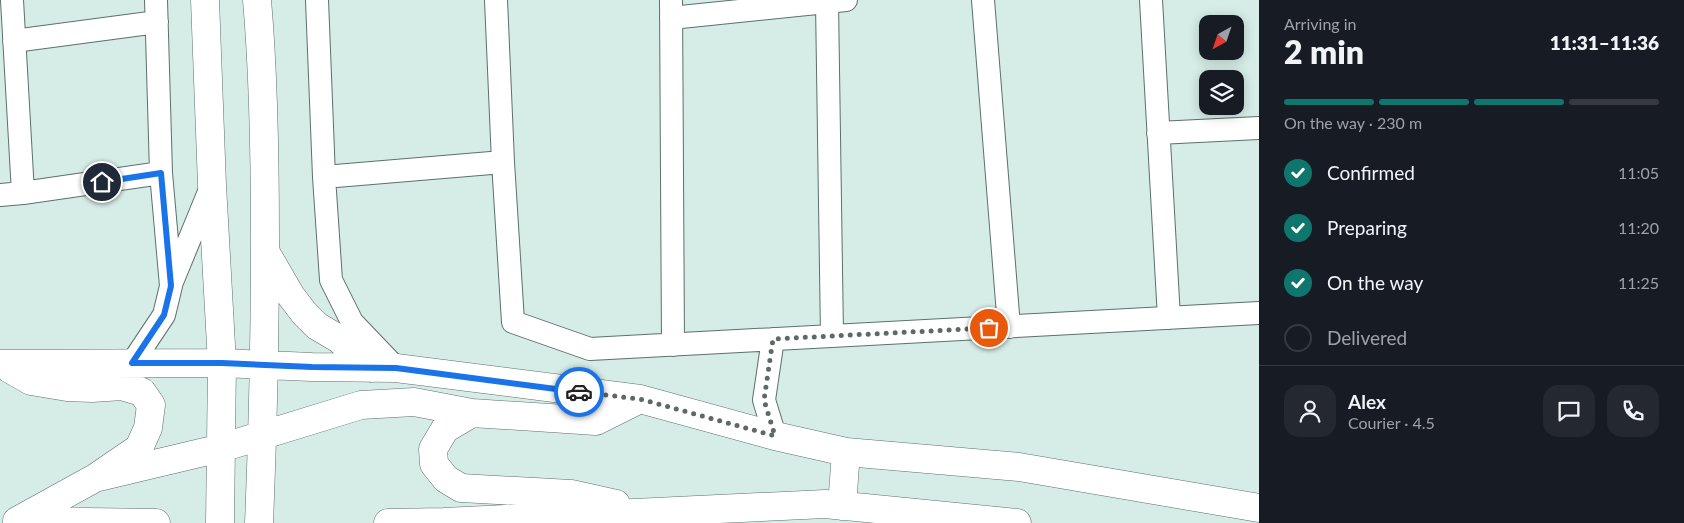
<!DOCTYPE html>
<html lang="en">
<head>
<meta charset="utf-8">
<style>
  :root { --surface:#171b24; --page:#242831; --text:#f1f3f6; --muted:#9ea1a6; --line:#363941; --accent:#0f766e }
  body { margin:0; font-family:Lato,sans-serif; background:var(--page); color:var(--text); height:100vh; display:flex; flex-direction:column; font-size:19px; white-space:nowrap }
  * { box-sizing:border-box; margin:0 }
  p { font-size:16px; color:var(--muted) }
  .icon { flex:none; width:28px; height:28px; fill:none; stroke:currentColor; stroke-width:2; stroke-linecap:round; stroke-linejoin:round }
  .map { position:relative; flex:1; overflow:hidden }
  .side { display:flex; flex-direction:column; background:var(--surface); width:425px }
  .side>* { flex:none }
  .needle { width:32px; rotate:220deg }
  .buttons { position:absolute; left:1199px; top:15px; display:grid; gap:10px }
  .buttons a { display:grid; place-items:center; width:45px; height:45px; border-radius:10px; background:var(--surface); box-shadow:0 2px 12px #0003; font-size:25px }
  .pin { position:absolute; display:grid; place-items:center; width:42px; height:42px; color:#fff; margin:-21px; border:2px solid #fff; border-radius:50%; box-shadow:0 1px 5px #0007 }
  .courier { position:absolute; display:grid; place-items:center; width:50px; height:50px; margin:-25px; border:4px solid #1a73e8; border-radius:50%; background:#fff; color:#222; box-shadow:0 1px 6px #0007 }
  .head em { font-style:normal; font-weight:800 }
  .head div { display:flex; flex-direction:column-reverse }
  .head { display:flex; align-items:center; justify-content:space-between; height:85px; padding:0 25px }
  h1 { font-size:32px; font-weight:800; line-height:38px }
  .bar { display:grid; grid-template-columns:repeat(4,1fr); gap:8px 5px; align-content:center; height:60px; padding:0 25px }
  .bar i { height:6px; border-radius:4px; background:var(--line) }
  .bar .active { background:var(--accent) }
  .bar p { grid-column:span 4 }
  .line { display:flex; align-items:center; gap:12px; padding:0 25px; border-top:1px solid var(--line) }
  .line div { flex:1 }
  .round { display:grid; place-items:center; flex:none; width:52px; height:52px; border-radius:15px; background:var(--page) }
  ol { padding:0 25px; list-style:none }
  li { display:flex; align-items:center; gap:15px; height:55px }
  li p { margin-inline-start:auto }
  li .icon { padding:5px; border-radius:50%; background:var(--accent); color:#fff; stroke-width:4 }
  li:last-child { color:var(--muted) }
  li i { width:28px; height:28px; border:2px solid var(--line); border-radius:50% }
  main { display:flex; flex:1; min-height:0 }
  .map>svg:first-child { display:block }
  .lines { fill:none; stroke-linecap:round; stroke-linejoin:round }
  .street-casing { stroke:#5c706c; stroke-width:24 }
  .secondary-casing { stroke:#5c706c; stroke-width:29 }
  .street { stroke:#fff; stroke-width:22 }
  .secondary { stroke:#fff; stroke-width:28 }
  .done { stroke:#5c6967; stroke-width:5; stroke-dasharray:0 9 }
  .route { stroke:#1a73e8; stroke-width:6 }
</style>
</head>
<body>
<main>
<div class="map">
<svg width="1259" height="523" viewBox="0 0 1259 523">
  <rect width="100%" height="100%" fill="#d6ece7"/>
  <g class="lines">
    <!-- street casing -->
    <g class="street-casing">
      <path id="street" d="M12 0 23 193
        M317 0 324 177
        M496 0 503 162 513 322 590 349 1259 313
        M671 0 673 345
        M983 0 1009 327
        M1151 0 1169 318
        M827 2 832 336
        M671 18 846 0
        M14 41 157 22
        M1158 133 1259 128
        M0 195 23 193 161 173
        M172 282 211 187
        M773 339 764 400 775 436
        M132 363 164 315 171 286 161 173 156 0
        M396 368 352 322 331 280 324 177 503 162"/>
    </g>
    <!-- secondary casing -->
    <g class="secondary-casing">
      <path id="secondary" d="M205 0 212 185 222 363 220 523
        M257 0C264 79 265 159 265 239 265 334 263 428 259 523
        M266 253 291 296 304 313 317 326 339 339 372 368
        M0 364 222 363 312 367 396 368 640 399 775 436 846 452 1019 467 1259 508
        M10 369 31 381 67 387 92 388 122 386 142 392 151 405 148 428 139 448 95 478 17 521
        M95 478 221 448 361 405 414 402 472 413
        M616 504 571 494 461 488 446 479 434 464 433 449 445 429 472 413 596 421 640 399
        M842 506 846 452
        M19 521 156 523
        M388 523 444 522 825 504 1017 523"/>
    </g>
    <!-- street -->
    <use href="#street" class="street"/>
    <!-- secondary -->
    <use href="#secondary" class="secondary"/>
  </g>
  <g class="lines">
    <!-- done -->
    <path class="done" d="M579 392 640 399 775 436 764 400 773 339 989 328"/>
    <!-- route -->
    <path class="route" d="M102 182 161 173 171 286 164 315 132 363H222L312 367 396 368 579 392"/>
  </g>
</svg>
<div class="buttons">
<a><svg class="needle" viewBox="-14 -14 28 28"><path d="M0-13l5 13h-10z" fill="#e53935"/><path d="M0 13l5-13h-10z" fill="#9ea1a6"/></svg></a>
<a><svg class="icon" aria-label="layers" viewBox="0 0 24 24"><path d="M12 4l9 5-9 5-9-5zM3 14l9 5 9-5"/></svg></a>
</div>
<div class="pin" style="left:989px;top:328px;background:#ea580c"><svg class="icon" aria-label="bag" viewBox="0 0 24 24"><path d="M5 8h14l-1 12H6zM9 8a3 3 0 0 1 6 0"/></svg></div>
<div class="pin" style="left:102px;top:182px;background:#1f2937"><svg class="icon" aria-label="home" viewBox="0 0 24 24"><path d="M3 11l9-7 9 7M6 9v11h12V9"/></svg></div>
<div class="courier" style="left:579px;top:392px"><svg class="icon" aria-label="car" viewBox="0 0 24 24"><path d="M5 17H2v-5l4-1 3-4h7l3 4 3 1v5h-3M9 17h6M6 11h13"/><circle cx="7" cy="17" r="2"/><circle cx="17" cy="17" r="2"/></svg></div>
</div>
<section class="side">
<div class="head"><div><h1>2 min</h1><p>Arriving in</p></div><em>11:31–11:36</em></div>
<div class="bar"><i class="active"></i><i class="active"></i><i class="active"></i><i></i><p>On the way · 230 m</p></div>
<ol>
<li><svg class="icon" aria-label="check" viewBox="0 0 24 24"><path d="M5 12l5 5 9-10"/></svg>Confirmed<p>11:05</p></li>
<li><svg class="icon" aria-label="check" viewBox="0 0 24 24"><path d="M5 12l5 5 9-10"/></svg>Preparing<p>11:20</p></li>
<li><svg class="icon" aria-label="check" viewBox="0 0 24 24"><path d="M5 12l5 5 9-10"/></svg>On the way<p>11:25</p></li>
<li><i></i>Delivered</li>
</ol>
<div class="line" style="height:90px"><a class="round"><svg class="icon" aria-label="person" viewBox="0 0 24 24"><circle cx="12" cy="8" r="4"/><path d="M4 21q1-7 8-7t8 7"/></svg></a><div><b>Alex</b><p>Courier · 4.5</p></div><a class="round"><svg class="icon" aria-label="chat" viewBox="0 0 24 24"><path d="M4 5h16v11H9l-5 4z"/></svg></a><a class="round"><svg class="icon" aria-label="phone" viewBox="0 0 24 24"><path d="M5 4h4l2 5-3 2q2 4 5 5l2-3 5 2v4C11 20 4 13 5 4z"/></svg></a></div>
</section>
</main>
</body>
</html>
